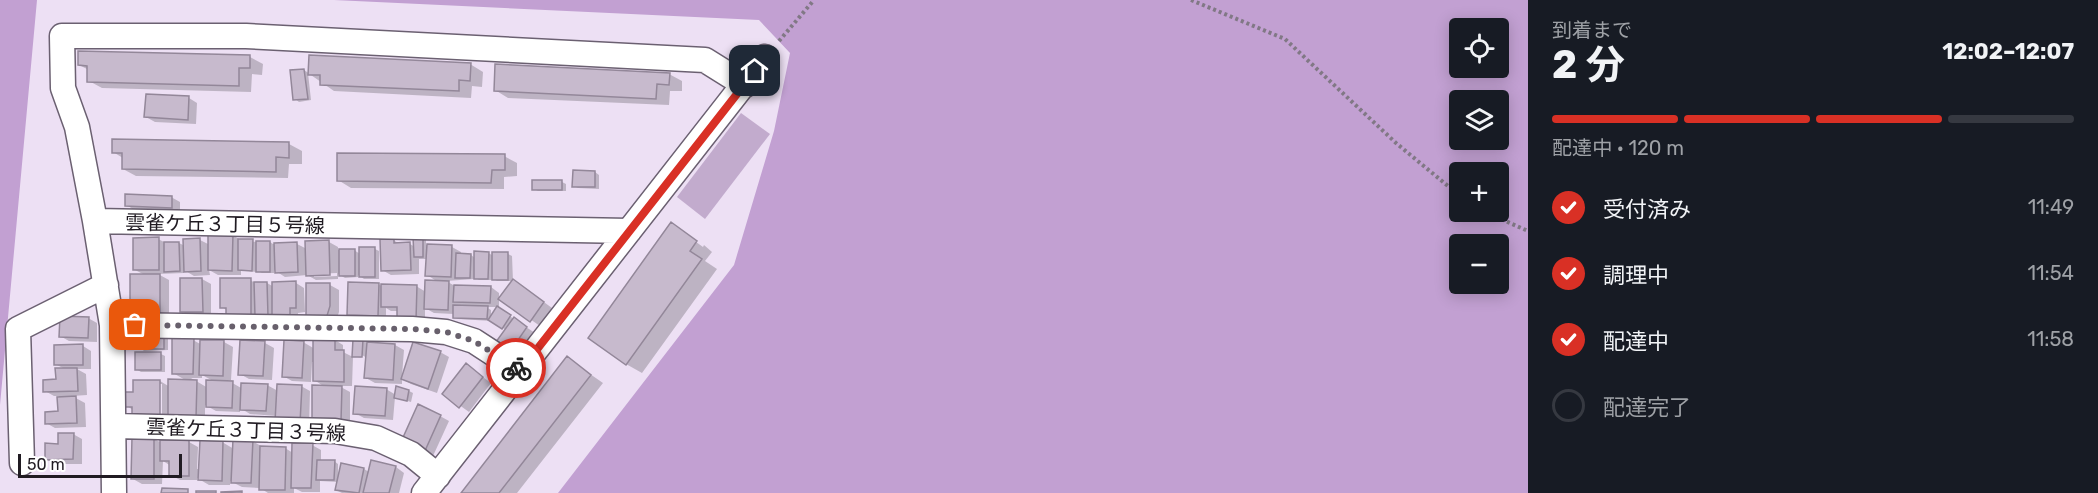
<!DOCTYPE html>
<html lang="ja">
<head>
<meta charset="utf-8">
<style>
  :root { --surface:#171b24; --page:#20242c; --text:#f1f3f6; --muted:#9ea1a6; --line:#363941; --accent:#d93025 }
  body { margin:0; font-family:Rubik,"Noto Sans JP",sans-serif; background:var(--page); color:var(--text); height:100vh; display:flex; flex-direction:column; font-size:22px; white-space:nowrap }
  * { box-sizing:border-box; margin:0 }
  p { font-size:20px; color:var(--muted) }
  .icon { flex:none; width:33px; height:33px; fill:none; stroke:currentColor; stroke-width:2; stroke-linecap:round; stroke-linejoin:round }
  .map { position:relative; flex:1; overflow:hidden }
  .details { display:flex; flex-direction:column; background:var(--surface); width:570px }
  .details>* { flex:none }
  .tools { position:absolute; left:1449px; top:18px; display:grid; gap:12px }
  .tools a { display:grid; place-items:center; width:60px; height:60px; border-radius:6px; background:var(--surface); box-shadow:0 3px 15px #0003; font-size:30px }
  .scale { position:absolute; left:18px; bottom:15px; width:164px; box-sizing:border-box; padding-left:6px; border:3px solid #201b22; border-top:0; font-size:16px; line-height:21px; white-space:nowrap; color:#201b22; -webkit-text-stroke:4px #fff; paint-order:stroke }
  .pin { position:absolute; display:grid; place-items:center; width:51px; height:51px; color:#fff; margin:-26px; border-radius:12px; box-shadow:0 3px 9px #0006 }
  .courier { position:absolute; display:grid; place-items:center; width:60px; height:60px; margin:-30px; border:4px solid #d93025; border-radius:50%; background:#fff; color:#222; box-shadow:0 2px 8px #0007 }
  .summary em { font-style:normal; font-weight:700 }
  .summary div { display:flex; flex-direction:column-reverse }
  .summary { display:flex; align-items:center; justify-content:space-between; height:102px; padding:0 24px }
  h1 { font-size:39px; font-weight:700; line-height:45px }
  .bar { display:grid; grid-template-columns:repeat(4,1fr); gap:9px 6px; align-content:center; height:72px; padding:0 24px }
  .bar i { height:8px; border-radius:4px; background:var(--line) }
  .bar .selected { background:var(--accent) }
  .bar p { grid-column:span 4 }
  ol { padding:0 24px; list-style:none }
  li { display:flex; align-items:center; gap:18px; height:66px }
  li p { margin-inline-start:auto }
  li .icon { padding:6px; border-radius:50%; background:var(--accent); color:#fff; stroke-width:4 }
  li:last-child { color:var(--muted) }
  li i { width:33px; height:33px; border:3px solid var(--line); border-radius:50% }
  main { display:flex; flex:1; min-height:0 }
  .map>svg:first-child { display:block }
  .green { fill:#c2abcd }
  .forest { fill:#c2a0d2; fill-rule:evenodd }
  .shadow { fill:#0003; fill-rule:evenodd }
  .building { fill:#c7bacd; stroke:#938799; stroke-width:1.5 }
  .lines { fill:none; stroke-linecap:round; stroke-linejoin:round }
  .minor-casing { stroke:#6b6071; stroke-width:27 }
  .path { stroke:#817885; stroke-width:4; stroke-dasharray:3 3; stroke-linecap:butt }
  .minor { stroke:#fff; stroke-width:24 }
  .done { stroke:#68606c; stroke-width:6; stroke-dasharray:0 10.8 }
  .route { stroke:#d93025; stroke-width:8 }
  .labels { text-anchor:middle; dominant-baseline:central; stroke-width:4.5; stroke-linejoin:round; paint-order:stroke }
  .street-label { font-size:20px; fill:#201b22; stroke:#fff }
</style>
</head>
<body>
<main>
<div class="map">
<svg width="1528" height="493" viewBox="0 0 1528 493">
  <rect width="100%" height="100%" fill="#ede0f4"/>
  <!-- green -->
  <path class="green" d="M741 113 770 134 705 219 677 197Z"/>
  <!-- forest -->
  <path class="forest" d="M0 0H37L0 405Z
    M334 0H1528V493H558L734 265 774 131 790 53 759 20ZM1460 28H1498V68H1460ZM1460 100H1498V140H1460ZM1460 172H1498V212H1460ZM1460 244H1498V284H1460Z"/>
  <!-- shadow -->
  <path class="shadow" d="M250 57 263 64 262 75 252 74 251 92 102 88 89 81V70L79 65Z
    M470 64 483 72 482 87 472 86 471 98 334 91 308 73 311 100 299 102 295 99 304 70 310 74Z
    M669 74 682 81V91H670L669 105 508 98 495 90Z
    M189 98 197 103 196 124 155 122 146 117Z
    M289 144 302 151V164H289L288 178 136 176 123 169V158L113 152Z
    M504 156 517 163V176L504 177V189L351 188 338 180Z
    M595 172 599 175V189L578 188 574 186Z
    M562 182 566 184V191H538L534 189Z
    M171 197 180 202V212L135 211 127 205Z
    M671 224 685 232V234L703 247 704 245 712 252 705 261 717 269 642 373 626 364Z
    M232 235 241 240 256 242H270L273 244H297L307 249 329 242 338 247V250H354L360 254 375 249 379 251V279H364L358 275V277L345 278 338 274V279L316 280 307 275 285 277 274 270V273H262L256 270V272L241 270V275H218L209 270 210 275 194 276 184 270V273L158 274 169 280V318H140L145 275 135 270 158 239 166 243H179L185 246 200 240 210 245ZM337 273V276L314 277V274Z
    M422 238 426 240V245L452 247 461 252V255H471L475 258 488 253 494 256 508 254 512 256 513 281H497L492 278V280H479L474 277V279L446 281 455 286 491 287 499 293V309L535 333 516 359 508 354 506 330 492 321 458 319 454 317V314L434 313 425 308V325L398 311H391L386 308V320L357 319 348 314 378 284 383 287 416 286 426 292 438 282 427 275V259H419V274L391 275 382 270 393 240 400 244H410L415 247ZM486 307H498L491 319V310Z
    M202 279 211 284V316L191 317 182 311Z
    M250 280 257 284 267 283 274 287 296 283 304 288 305 312 298 313V322L259 317 228 311 222 307Z
    M330 285 339 290V312L335 324H317Z
    M522 286 552 308 540 326 501 299Z
    M88 318 97 323V342L69 341 60 336Z
    M139 335 168 337V350L144 351 140 348Z
    M193 340 202 345 224 342 233 347 231 380H227L243 389 267 385 278 391 301 386 310 391 309 427 277 416 250 414 240 408V412L216 411 205 405V422L162 423V384H159L133 410 127 406 135 394 160 381 170 387 187 381 173 373ZM202 375 215 382 208 388 191 378H202Z
    M335 340 343 345V352L353 357 352 386H339L350 392V426L313 420 325 387 314 380V362H312L311 382 292 381 283 376 303 342 315 349Z
    M242 341 265 343 274 348 272 380 249 379 240 374Z
    M363 341 368 343 395 345 404 350 402 376 440 352 449 357 437 393 411 384 402 379V384L375 383 366 378 367 358 357 352 355 354 362 358 353 356Z
    M83 346 91 351V369H77L86 374 87 395 72 396 85 403 86 427 55 428 46 423 59 413V396H54L45 391 57 381 65 369 55 364Z
    M161 354 165 356V372H141L136 369Z
    M567 358 603 383 517 493H463Z
    M466 365 491 383 469 412 444 394Z
    M386 389 396 395 409 391 413 393 411 402 395 397 393 420 364 418 355 413Z
    M440 416 449 421 433 456 411 446Z
    M73 434 82 439V464H55L46 459Z
    M154 439 162 443 189 442 198 447 197 469H200L222 442 234 449 252 441 261 446V448H285L293 453 312 445 321 450V461H334L338 464V476L364 469 369 472 396 467 404 473 399 493H342L336 490 338 482 320 481V492H302L294 488V493H268L260 488 242 487 230 481V485H209L197 478V480H180L171 475V466L163 461 162 484H142L133 479Z"/>
  <!-- building -->
  <path class="building" d="M78 51 250 55V68H239V86L87 82V66L78 65Z
    M309 55 471 63 470 81 459 80V91L320 85V75H308Z
    M495 64 670 73 669 85 657 84 656 99 494 91Z
    M304 69 308 99 293 100 290 70Z
    M146 94 189 96 188 120 144 117Z
    M112 139 289 142V158L276 157V172L122 169V153H112Z
    M337 153 505 154V170H492L491 183 337 181Z
    M573 170 595 171V187H572Z
    M532 180H562V190H532Z
    M125 194 172 196V208L125 206Z
    M671 222 697 241 690 251 702 259 626 365 588 338Z
    M208 233 233 234 232 271 208 270Z
    M159 237V270H133V238Z
    M413 237H423V257H414Z
    M200 238 201 271 184 272 183 239Z
    M238 239H253L252 271 238 270Z
    M380 239H394V243L410 242 411 270 381 271Z
    M329 240 330 275 306 276 305 241Z
    M256 241H270V272H256Z
    M164 242H179L180 271 164 272Z
    M297 242 298 272 275 273 274 243Z
    M427 244 452 245 451 277 425 276Z
    M359 247H375V277H359Z
    M339 249H355V276H339Z
    M474 251 489 252 488 279H474Z
    M492 252H508V280H492Z
    M456 253 471 254 470 278H455Z
    M130 274H160V313L130 314Z
    M180 278H202L203 312H180Z
    M220 278H251V319H226V308H220Z
    M513 279 544 302 530 322 498 299Z
    M425 280 449 281 448 310 424 309Z
    M296 281V308H290V317L272 318V282Z
    M254 282H267L268 316H255Z
    M348 282 379 283 378 316 347 315Z
    M306 283H330V306L326 319H306Z
    M381 284 417 285 416 320 397 317V307H381Z
    M454 285 491 286 490 303 453 302Z
    M453 305 488 306 487 319 453 318Z
    M497 306 511 315 502 329 488 320Z
    M60 316 89 317 88 338 59 337Z
    M514 317 527 327 507 356 493 346Z
    M164 333V349H138V334Z
    M172 338H194L193 374H172Z
    M313 338 335 339V350H344V382L313 381Z
    M353 339H363L362 357H352Z
    M200 340H224L223 376 199 375Z
    M240 340 265 341 263 376 238 375Z
    M284 340 304 341 302 378 282 377Z
    M367 342 395 344 393 380 364 378Z
    M413 342 441 351 428 389 401 379Z
    M83 344V365H54V345Z
    M135 352H161V370H135Z
    M567 356 591 375 499 493H461Z
    M466 363 483 377 459 408 442 394Z
    M55 368H77L78 391 43 392V380L56 379Z
    M168 379 197 380 196 418H168Z
    M133 380H160V418H132V407H125V392H133Z
    M206 380 233 381 232 408 206 407Z
    M241 383 268 384 266 411 240 410Z
    M277 384 302 385 300 423 275 422Z
    M312 385 342 386 341 421H312Z
    M355 386 387 388 385 416 353 414Z
    M396 386 409 390 407 401 394 398Z
    M76 396 77 423 45 424V412L58 411 57 397Z
    M418 404 441 415 424 453 401 442Z
    M58 433H74L73 459 45 460V443L58 444Z
    M132 437H154V479H131Z
    M233 439H253L251 483H231Z
    M160 440H189V476H169V461H160Z
    M200 440 223 441 222 481 198 480Z
    M292 443H313L311 488H291Z
    M260 446 286 447 285 490H259Z
    M317 460H335L334 480H316Z
    M371 460 396 466 389 493H363Z
    M341 463 364 468 359 493 335 490Z
    M162 488 188 489V493H161Z
    M196 491H216V493H196Z
    M242 491V493H221V492Z"/>
  <g class="lines">
    <!-- minor casing -->
    <g class="minor-casing">
      <path id="minor" d="M95 221 77 127 63 88 62 36H246L705 60 745 85
        M112 325 412 329 446 332 474 341 520 371
        M115 426 335 431 376 438 411 454 438 476
        M22 463 18 329 106 285
        M114 493 112 325 95 221 629 231
        M424 493 765 57"/>
    </g>
    <!-- path -->
    <path class="path" d="M1191 0 1285 39 1396 143 1460 196
      M779 41 814 0
      M1485 212 1528 231"/>
    <!-- minor -->
    <use href="#minor" class="minor"/>
  </g>
  <g class="lines">
    <!-- done -->
    <path class="done" d="M135 325 412 329 446 332 474 341 516 368"/>
    <!-- route -->
    <path class="route" d="M516 368 520 371 755 71"/>
  </g>
  <g class="labels">
    <!-- street labels -->
    <g class="street-label">
      <text transform="translate(225 224) rotate(1)">雲雀ケ丘３丁目５号線</text>
      <text transform="translate(246 430) rotate(2)">雲雀ケ丘３丁目３号線</text>
    </g>
  </g>
</svg>
<div class="tools">
<a><svg class="icon" aria-label="locate" viewBox="0 0 24 24"><circle cx="12" cy="12" r="6"/><path d="M12 2v4M12 18v4M2 12h4M18 12h4"/></svg></a>
<a><svg class="icon" aria-label="layers" viewBox="0 0 24 24"><path d="M12 4l9 5-9 5-9-5zM3 14l9 5 9-5"/></svg></a>
<a>+</a>
<a>−</a>
</div>
<div class="scale">50 m</div>
<div class="pin" style="left:135px;top:325px;background:#ea580c"><svg class="icon" aria-label="bag" viewBox="0 0 24 24"><path d="M5 8h14l-1 12H6zM9 8a3 3 0 0 1 6 0"/></svg></div>
<div class="pin" style="left:755px;top:71px;background:#1f2937"><svg class="icon" aria-label="home" viewBox="0 0 24 24"><path d="M3 11l9-7 9 7M6 9v11h12V9"/></svg></div>
<div class="courier" style="left:516px;top:368px"><svg class="icon" aria-label="bike" viewBox="0 0 24 24"><circle cx="6" cy="16" r="4"/><circle cx="18" cy="16" r="4"/><path d="M6 16l4-8h5l3 8M10 8l3 8H6M13 5h3"/></svg></div>
</div>
<section class="details">
<div class="summary"><div><h1>2 分</h1><p>到着まで</p></div><em>12:02–12:07</em></div>
<div class="bar"><i class="selected"></i><i class="selected"></i><i class="selected"></i><i></i><p>配達中 · 120 m</p></div>
<ol>
<li><svg class="icon" aria-label="check" viewBox="0 0 24 24"><path d="M5 12l5 5 9-10"/></svg>受付済み<p>11:49</p></li>
<li><svg class="icon" aria-label="check" viewBox="0 0 24 24"><path d="M5 12l5 5 9-10"/></svg>調理中<p>11:54</p></li>
<li><svg class="icon" aria-label="check" viewBox="0 0 24 24"><path d="M5 12l5 5 9-10"/></svg>配達中<p>11:58</p></li>
<li><i></i>配達完了</li>
</ol>
</section>
</main>
</body>
</html>
